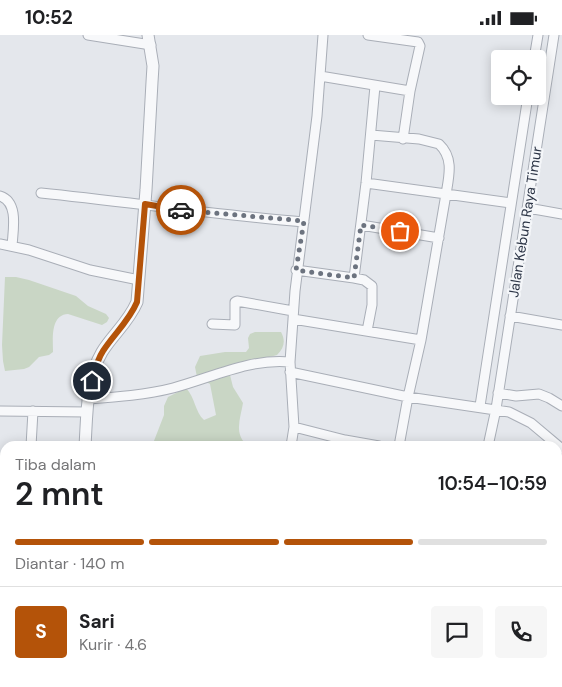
<!DOCTYPE html>
<html lang="id">
<head>
<meta charset="utf-8">
<style>
  :root { --surface:#fff; --page:#f6f6f6; --text:#202124; --muted:#757577; --line:#e0e0e0; --accent:#b45309 }
  body { margin:0; font-family:"DM Sans",sans-serif; background:var(--page); color:var(--text); height:100vh; display:flex; flex-direction:column; font-size:19px; white-space:nowrap }
  * { box-sizing:border-box; margin:0 }
  p { font-size:16px; color:var(--muted) }
  .icon { flex:none; width:28px; height:28px; fill:none; stroke:currentColor; stroke-width:2; stroke-linecap:round; stroke-linejoin:round }
  .map { position:relative; flex:1; overflow:hidden }
  .drawer { position:absolute; left:0px; top:406px; width:562px; height:246px; display:flex; flex-direction:column; background:var(--surface); border-radius:15px 15px 0 0; box-shadow:0 2px 12px #0003 }
  .drawer>* { flex:none }
  .tools { position:absolute; left:491px; top:15px; display:grid; gap:10px }
  .tools a { display:grid; place-items:center; width:55px; height:55px; border-radius:5px; background:var(--surface); box-shadow:0 2px 12px #0003; font-size:25px }
  .pin { position:absolute; display:grid; place-items:center; width:42px; height:42px; color:#fff; margin:-21px; border:2px solid #fff; border-radius:50%; box-shadow:0 1px 5px #0007 }
  .courier { position:absolute; display:grid; place-items:center; width:50px; height:50px; margin:-25px; border:4px solid #b45309; border-radius:50%; background:#fff; color:#222; box-shadow:0 1px 6px #0007 }
  .overview em { font-style:normal; font-weight:600 }
  .overview div { display:flex; flex-direction:column-reverse }
  .overview { display:flex; align-items:center; justify-content:space-between; height:85px; padding:0 15px }
  h1 { font-size:32px; font-weight:600; line-height:38px }
  .bar { display:grid; grid-template-columns:repeat(4,1fr); gap:8px 5px; align-content:center; height:60px; padding:0 15px }
  .bar i { height:6px; border-radius:4px; background:var(--line) }
  .bar .current { background:var(--accent) }
  .bar p { grid-column:span 4 }
  .line { display:flex; align-items:center; gap:12px; padding:0 15px; border-top:1px solid var(--line) }
  .line div { flex:1 }
  .round { display:grid; place-items:center; flex:none; width:52px; height:52px; border-radius:5px; background:var(--page) }
  .status { display:flex; justify-content:space-between; align-items:center; height:35px; padding:0 25px; background:var(--surface); direction:ltr }
  .status svg { height:14px; fill:currentColor }
  .map>svg:first-child { display:block }
  .green { fill:#c9d6c5 }
  .lines { fill:none; stroke-linecap:round; stroke-linejoin:round }
  .minor-casing { stroke:#a9aeb7; stroke-width:11 }
  .tertiary-casing { stroke:#a9aeb7; stroke-width:13 }
  .minor { stroke:#f7f8fa; stroke-width:9 }
  .tertiary { stroke:#f7f8fa; stroke-width:11 }
  .done { stroke:#6c737f; stroke-width:5; stroke-dasharray:0 9 }
  .route { stroke:#b45309; stroke-width:6 }
  .labels { text-anchor:middle; dominant-baseline:central; stroke-width:4.5; stroke-linejoin:round; paint-order:stroke }
  .street-label { font-size:14px; fill:#2b3445; stroke:#f4f6f9 }
</style>
</head>
<body>
<div class="status"><b>10:52</b><svg viewBox="0 0 49 12"><path d="M0 12V9h3v3zM5 12V6h3v6zM10 12V3h3v9zM15 12V0h3v12zM26 1h20v11H26zM47 4h2v5h-2z"/></svg></div>
<div class="map">
<svg width="562" height="652" viewBox="0 0 562 652">
  <rect width="100%" height="100%" fill="#e4e7ec"/>
  <!-- green -->
  <path class="green" d="M5 242H16L29 245 76 261 88 271 106 279 109 283 107 287 102 290 68 279C50 280 53 304 53 317L49 320 39 322 29 332 24 334 5 336 3 326 2 310Z
    M255 297H281C286 306 284 313 277 320L240 330 230 340 233 352 243 368C241 381 234 397 245 408L257 411H152L164 380V371L168 362 186 353C195 362 195 377 204 385L216 380 210 349 197 342 195 332 200 321 225 317H246L249 313 248 303 250 299Z"/>
  <g class="lines">
    <!-- minor casing -->
    <g class="minor-casing">
      <path id="minor" d="M88 0 151 10
        M368 0 418 7 420 11 410 56 403 104
        M534 24 538 0
        M320 41 410 56
        M366 148 446 159C449 141 454 123 439 109L419 104 371 100
        M41 158C129 167 216 180 304 187
        M0 161C19 167 13 195 12 211
        M528 173 562 179
        M361 190 439 203
        M0 209 29 215 90 235 139 245
        M296 235 354 243 366 148 375 51
        M354 243 364 245 372 251V270L367 296
        M510 281 562 290
        M293 284 421 305
        M212 289 235 290V267L237 266 293 276
        M290 337 408 362 509 377 531 388 562 414
        M498 358 516 361 539 359 549 363 562 371
        M88 364C117 362 146 360 173 353 211 343 250 323 290 327
        M480 371 528 61
        M0 376 87 377
        M294 392 345 405 379 411
        M31 411 33 376
        M291 411 294 392 290 327 295 256 317 81 323 0
        M399 411 408 362 421 305 446 159 511 168
        M488 411 496 374 554 0
        M558 449 562 456
        M0 458H5
        M558 542 562 536
        M113 652V648
        M256 652 258 648
        M359 652V648
        M493 652V648
        M550 652V650"/>
    </g>
    <!-- tertiary casing -->
    <g class="tertiary-casing">
      <path id="tertiary" d="M85 411C87 381 86 344 102 317 113 299 128 288 137 267L146 155 152 47 153 31 148 0
        M0 593H5
        M242 648 247 652"/>
    </g>
    <!-- minor -->
    <use href="#minor" class="minor"/>
    <!-- tertiary -->
    <use href="#tertiary" class="tertiary"/>
  </g>
  <g class="lines">
    <!-- done -->
    <path class="done" d="M181 175 304 186 296 235 354 243 361 190 400 196"/>
    <!-- route -->
    <path class="route" d="M92 346C95 335 97 325 103 316 114 299 129 286 137 267L145 169 181 175"/>
  </g>
  <g class="labels">
    <!-- street labels -->
    <g class="street-label">
      <text transform="translate(525 187) rotate(-81)">Jalan Kebun Raya Timur</text>
    </g>
  </g>
</svg>
<div class="tools">
<a><svg class="icon" aria-label="locate" viewBox="0 0 24 24"><circle cx="12" cy="12" r="6"/><path d="M12 2v4M12 18v4M2 12h4M18 12h4"/></svg></a>
</div>
<div class="pin" style="left:400px;top:196px;background:#ea580c"><svg class="icon" aria-label="bag" viewBox="0 0 24 24"><path d="M5 8h14l-1 12H6zM9 8a3 3 0 0 1 6 0"/></svg></div>
<div class="pin" style="left:92px;top:346px;background:#1f2937"><svg class="icon" aria-label="home" viewBox="0 0 24 24"><path d="M3 11l9-7 9 7M6 9v11h12V9"/></svg></div>
<div class="courier" style="left:181px;top:175px"><svg class="icon" aria-label="car" viewBox="0 0 24 24"><path d="M5 17H2v-5l4-1 3-4h7l3 4 3 1v5h-3M9 17h6M6 11h13"/><circle cx="7" cy="17" r="2"/><circle cx="17" cy="17" r="2"/></svg></div>
<section class="drawer">
<div class="overview"><div><h1>2 mnt</h1><p>Tiba dalam</p></div><em>10:54–10:59</em></div>
<div class="bar"><i class="current"></i><i class="current"></i><i class="current"></i><i></i><p>Diantar · 140 m</p></div>
<div class="line" style="height:90px"><b class="round" style="background:var(--accent);color:#fff">S</b><div><b>Sari</b><p>Kurir · 4.6</p></div><a class="round"><svg class="icon" aria-label="chat" viewBox="0 0 24 24"><path d="M4 5h16v11H9l-5 4z"/></svg></a><a class="round"><svg class="icon" aria-label="phone" viewBox="0 0 24 24"><path d="M5 4h4l2 5-3 2q2 4 5 5l2-3 5 2v4C11 20 4 13 5 4z"/></svg></a></div>
</section>
</div>
</body>
</html>
